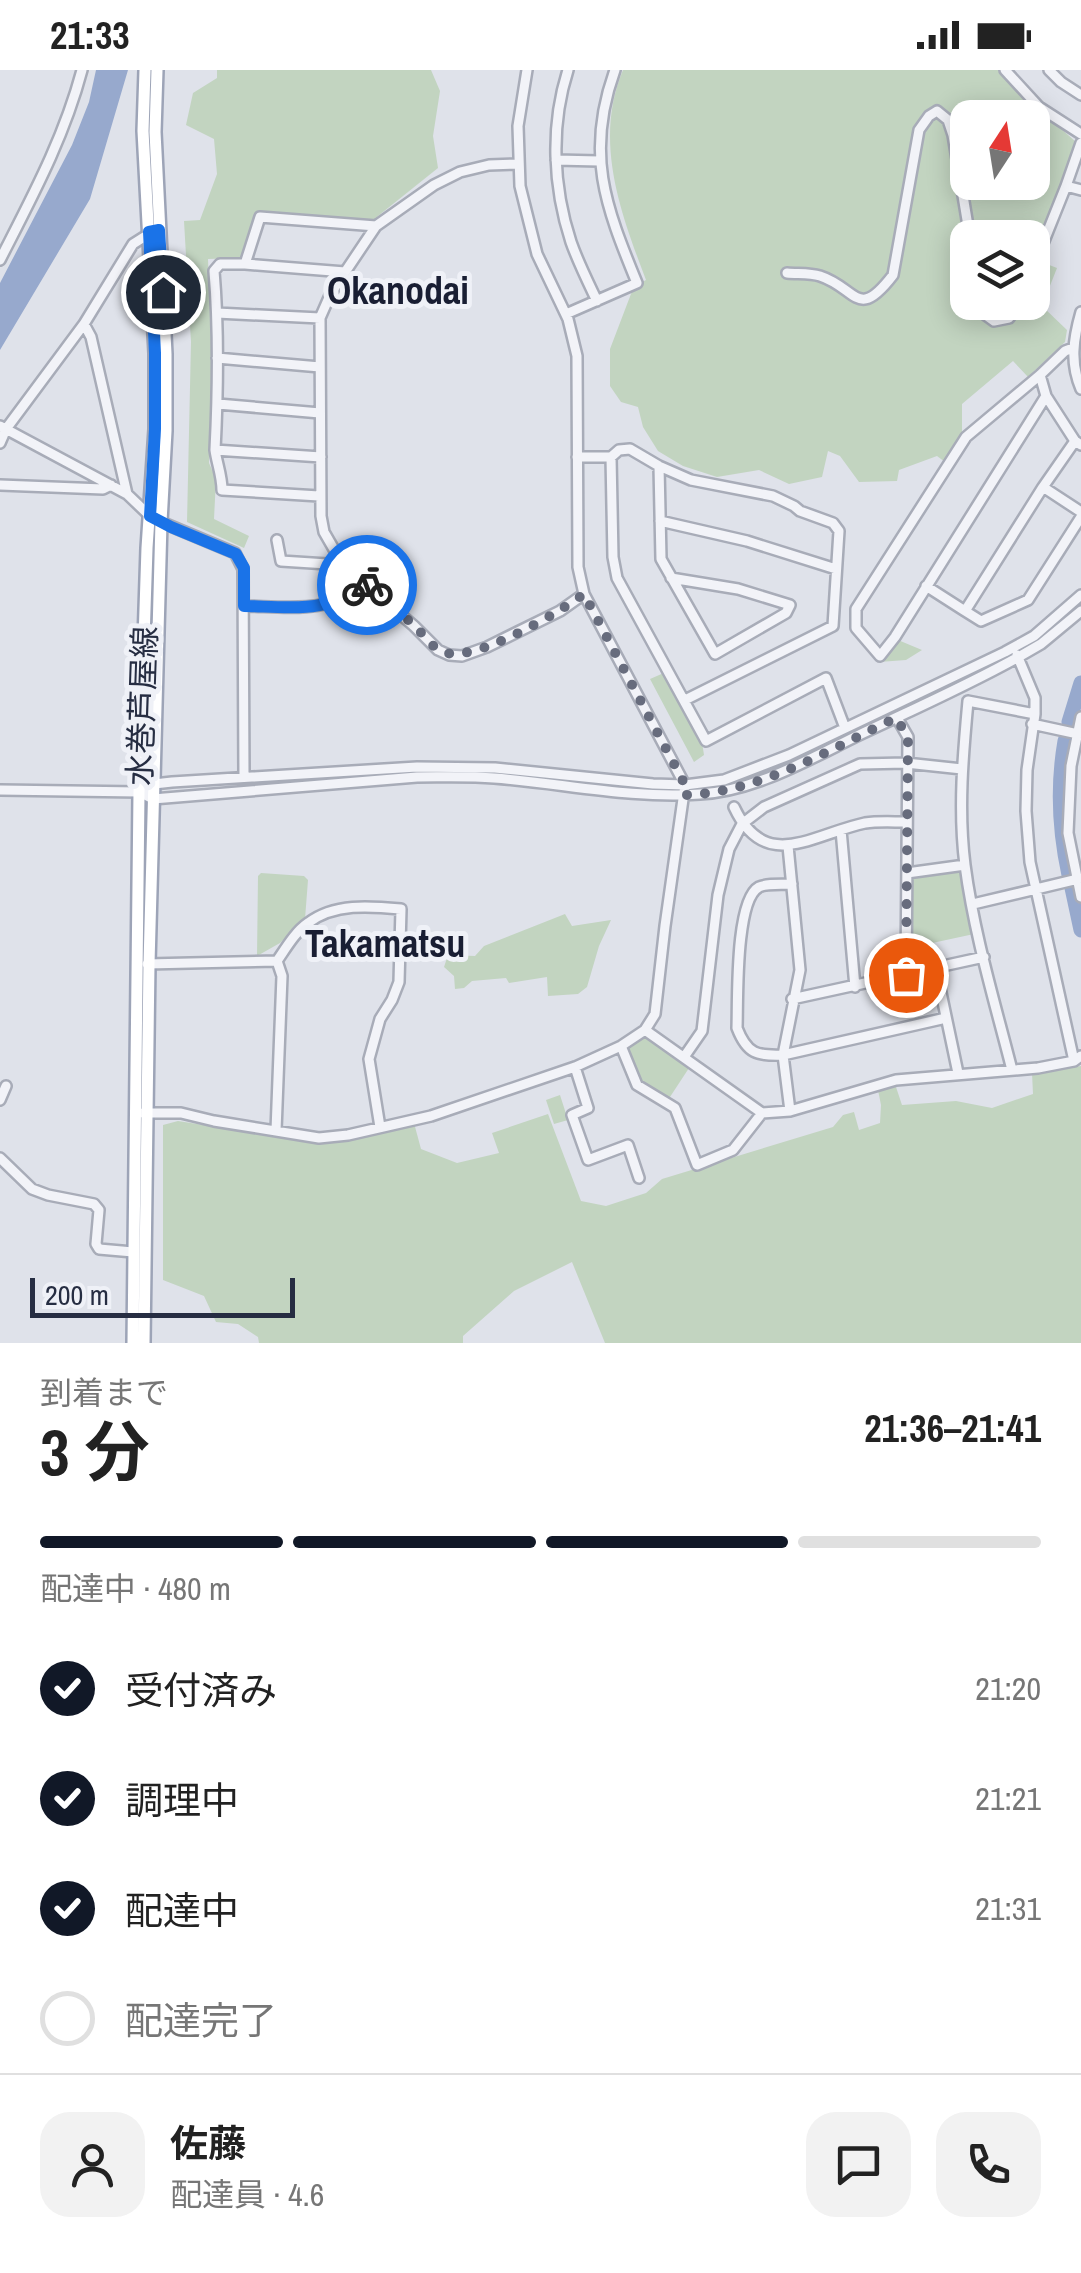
<!DOCTYPE html>
<html lang="ja">
<head>
<meta charset="utf-8">
<style>
  :root { --surface:#fff; --page:#f2f2f2; --text:#222; --muted:#767676; --line:#e0e0e0; --accent:#111827 }
  body { margin:0; font-family:"Archivo Narrow","Noto Sans JP",sans-serif; background:var(--page); color:var(--text); height:100vh; display:flex; flex-direction:column; font-size:38px; white-space:nowrap }
  * { box-sizing:border-box; margin:0 }
  p { font-size:32px; color:var(--muted) }
  .icon { flex:none; width:55px; height:55px; fill:none; stroke:currentColor; stroke-width:2; stroke-linecap:round; stroke-linejoin:round }
  .map { position:relative; height:1273px; overflow:hidden }
  .panel { display:flex; flex-direction:column; background:var(--surface); flex:1 }
  .panel>* { flex:none }
  .needle { width:65px; rotate:12deg }
  .fabs { position:absolute; left:950px; top:30px; display:grid; gap:20px }
  .fabs a { display:grid; place-items:center; width:100px; height:100px; border-radius:20px; background:var(--surface); box-shadow:0 5px 25px #0003; font-size:50px }
  .scale { position:absolute; left:30px; bottom:25px; width:265px; box-sizing:border-box; padding-left:10px; border:5px solid #262d42; border-top:0; font-size:28px; line-height:35px; white-space:nowrap; color:#262d42; -webkit-text-stroke:8px #eff1f7; paint-order:stroke }
  .pin { position:absolute; display:grid; place-items:center; width:85px; height:85px; color:#fff; margin:-42px; border:5px solid #fff; border-radius:50%; box-shadow:0 2px 10px #0007 }
  .courier { position:absolute; display:grid; place-items:center; width:100px; height:100px; margin:-50px; border:8px solid #1a73e8; border-radius:50%; background:#fff; color:#222; box-shadow:0 2px 12px #0007 }
  .summary em { font-style:normal; font-weight:700 }
  .summary div { display:flex; flex-direction:column-reverse }
  .summary { display:flex; align-items:center; justify-content:space-between; height:170px; padding:0 40px }
  h1 { font-size:65px; font-weight:700; line-height:75px }
  .bar { display:grid; grid-template-columns:repeat(4,1fr); gap:15px 10px; align-content:center; height:120px; padding:0 40px }
  .bar i { height:12px; border-radius:8px; background:var(--line) }
  .bar .selected { background:var(--accent) }
  .bar p { grid-column:span 4 }
  .line { display:flex; align-items:center; gap:25px; padding:0 40px; border-top:2px solid var(--line) }
  .line div { flex:1 }
  .round { display:grid; place-items:center; flex:none; width:105px; height:105px; border-radius:30px; background:var(--page) }
  ol { padding:0 40px; list-style:none }
  li { display:flex; align-items:center; gap:30px; height:110px }
  li p { margin-inline-start:auto }
  li .icon { padding:10px; border-radius:50%; background:var(--accent); color:#fff; stroke-width:4 }
  li:last-child { color:var(--muted) }
  li i { width:55px; height:55px; border:5px solid var(--line); border-radius:50% }
  .status { display:flex; justify-content:space-between; align-items:center; height:70px; padding:0 50px; background:var(--surface); direction:ltr }
  .status svg { height:28px; fill:currentColor }
  .map>svg:first-child { display:block }
  .green { fill:#c2d4c0; fill-rule:evenodd }
  .water { fill:#97a9cd }
  .lines { fill:none; stroke-linecap:round; stroke-linejoin:round }
  .river { stroke:#97a9cd; stroke-width:15 }
  .minor-casing { stroke:#a8acb8; stroke-width:14 }
  .major-casing { stroke:#9da4b7; stroke-width:16 }
  .minor { stroke:#f2f3f8; stroke-width:9 }
  .major { stroke:#fff; stroke-width:11 }
  .done { stroke:#676c7d; stroke-width:10; stroke-dasharray:0 18 }
  .route { stroke:#1a73e8; stroke-width:12 }
  .labels { text-anchor:middle; dominant-baseline:central; stroke-width:10; stroke-linejoin:round; paint-order:stroke }
  .street-label { font-size:32px; fill:#262d42; stroke:#eff1f7 }
  .quarter-label { font-size:38px; font-weight:bold; fill:#191e33; stroke:#eff1f7 }
</style>
</head>
<body>
<div class="status"><b>21:33</b><svg viewBox="0 0 49 12"><path d="M0 12V9h3v3zM5 12V6h3v6zM10 12V3h3v9zM15 12V0h3v12zM26 1h20v11H26zM47 4h2v5h-2z"/></svg></div>
<div class="map">
<svg width="1081" height="1273" viewBox="0 0 1081 1273">
  <rect width="100%" height="100%" fill="#dfe2ea"/>
  <!-- green -->
  <path class="green" d="M217 0H431L440 21 433 66 438 98 373 150 258 142 241 188 208 189 212 292 209 393 216 409 214 449 249 466 244 478 187 452 191 272 184 151 200 150 217 104 214 69 186 55 193 23 217 8Z
    M623 0H1000L1010 13 1077 73 1034 189 1057 198 1042 236 1067 260 1065 272 1028 307 1013 291 962 334V365L945 392 937 386 899 400 897 411 859 412 840 386 828 381 822 407 789 414 759 400 717 407 683 396 658 381 643 357 638 337 621 332 610 316V279L634 216 646 210C621 144 593 71 623 0ZM968 48H1032V112H968ZM968 168H1032V232H968Z
    M898 570 922 580 906 590 879 592Z
    M666 602 702 672 704 685 694 692 650 609Z
    M963 799 974 864 909 878V805Z
    M261 803 304 806 308 810 305 849 280 873 257 886 258 806Z
    M565 844 572 856 611 850 599 876 587 917 578 924 548 926 547 907 509 913 506 908 472 911 464 918 455 919 454 906 444 897 448 885 475 886 484 876Z
    M645 965 689 998 668 1030 639 1012 627 979Z
    M1081 996V1273H605L572 1192 514 1221 463 1266V1273H259L258 1267 238 1254 216 1252 204 1226 163 1210V1055L178 1051 319 1073 349 1070 414 1053 421 1079 457 1093 499 1083 492 1063 548 1044 581 1131 606 1136 646 1123 662 1109 833 1057 843 1045 854 1042 859 1060 880 1053 881 1035 878 1020 896 1017 902 1035 956 1031 992 1038 1033 1024 1032 1003Z
    M560 1025 568 1050 554 1054 546 1030Z"/>
  <!-- water -->
  <path class="water" d="M96 0H128L90 129 0 280V213L72 75 89 32Z"/>
  <g class="lines">
    <!-- river -->
    <path class="river" d="M1069 652 1081 613
      M1065 671C1057 717 1059 759 1069 805
      M1072 818 1081 860"/>
    <!-- minor casing -->
    <g class="minor-casing">
      <path id="minor" d="M568 0C550 56 553 117 571 172 578 192 588 212 597 231
        M1005 0 1039 37 1081 64
        M1049 0 1061 12 1081 25
        M556 90 599 91
        M517 94 489 95 460 102 434 115 376 156 331 223 320 248 321 446 324 462 343 495 414 556 438 580 449 585 462 586 487 577 560 541 584 524
        M1066 116 1081 73
        M0 190C32 127 64 68 82 0
        M245 194 345 202
        M1032 201 1066 116 1081 120
        M787 203C798 204 810 203 820 206 857 218 857 252 893 205L919 60 929 46 937 41 948 50 953 65 970 168
        M982 232 983 243 994 251 1009 248 1020 232
        M1081 242C1073 270 1070 293 1081 319
        M217 243 320 248
        M566 244 637 213C605 135 585 83 615 0
        M84 254 91 267 127 424
        M217 288 320 297
        M1040 305 1046 326 1075 371 1081 375
        M1046 326 895 567 880 586 856 558V539L966 367 1040 305 1065 281 1073 278
        M218 334 320 343
        M0 356 127 424 150 446 161 452 235 483 243 499 244 707
        M0 373 6 359 84 254 133 174 152 162
        M215 380C217 394 222 406 222 420L319 426
        M321 387 215 380C218 321 219 260 214 201L220 194H245L260 147 376 156
        M577 387H611
        M659 396 661 489 715 584 786 543 790 535 738 519 671 508
        M0 415 103 419 111 415
        M1043 417 1081 442
        M660 451 747 471 836 499
        M277 470 281 491 343 495
        M926 516 965 541 1043 417 1075 371
        M244 536C271 536 320 543 342 526 349 522 354 514 360 508
        M965 541 981 551 1028 530 1081 447
        M1017 585 1035 628V644L1027 700 1026 741 1030 792 1074 991
        M685 630 833 556 839 461 833 453 800 441 794 436 773 426 691 410 659 396 630 379 619 380 611 387 613 487 617 508 706 671 826 608 845 658
        M1081 647 1071 696 1068 763 1081 827
        M897 648 908 667 906 905
        M1032 654 1078 664
        M0 720 139 722 153 729 417 707C443 707 468 706 494 708 562 713 631 729 700 724 755 721 808 690 857 666 912 640 969 615 1022 585L1041 574 1081 541
        M139 722 154 714 172 712 417 697 495 698 653 714 685 715 724 710 789 685 1005 582 1034 566 1081 525
        M734 737C765 804 813 764 865 753 878 751 892 752 905 752
        M841 760 855 917
        M788 776 800 900 783 985 790 1041
        M907 803 965 795
        M792 814C783 815 767 813 759 817 735 830 738 930 737 958 747 984 757 986 783 985L946 948
        M973 834 1078 809
        M277 891C286 878 295 862 308 853 334 833 370 836 401 839L399 912 392 930 380 949 369 989 380 1057
        M147 894 277 891 282 906 276 1061
        M936 899 958 1003
        M792 929 984 887
        M645 960 762 1043 790 1041 896 1010 1038 998 1074 991 1081 986
        M621 976 637 1015 675 1038 697 1095 733 1080 762 1043
        M684 987 702 961 718 825 729 779 742 754 764 737 860 694 906 693 962 699
        M575 997 588 1038 572 1045 588 1090 628 1075 639 1108
        M1012 1000C995 933 974 864 965 795 958 740 963 685 968 631L1035 644
        M0 1030 6 1016
        M143 1043H181L214 1051 319 1068 348 1065 431 1046 575 997 621 976 645 960 655 944 665 856 685 715 584 524 578 497 577 286 568 249 537 184 520 116 518 56 527 0
        M0 1088 32 1119 48 1125 94 1134 99 1140 96 1174 99 1179 133 1182"/>
    </g>
    <!-- major casing -->
    <g class="major-casing">
      <path id="major" d="M133 1273 139 722 147 478 155 359V283L143 61 145 0
        M144 1273 149 894 161 452 166 361V284L155 62 157 0"/>
    </g>
    <!-- minor -->
    <use href="#minor" class="minor"/>
    <!-- major -->
    <use href="#major" class="major"/>
  </g>
  <g class="lines">
    <!-- done -->
    <path class="done" d="M367 515C382 529 399 542 415 556 424 565 432 578 443 582 473 594 558 543 584 524L683 711 684 725C760 723 830 679 896 648L908 667 906 905"/>
    <!-- route -->
    <path class="route" d="M163 222 159 160 149 162 155 283V359L150 446 171 457 236 484 244 498V536C271 536 320 543 342 526 349 522 354 514 360 508L367 515"/>
  </g>
  <g class="labels">
    <!-- street labels -->
    <g class="street-label">
      <text transform="translate(142 636) rotate(-88)">水巻芦屋線</text>
    </g>
    <!-- quarter labels -->
    <g class="quarter-label">
      <text x="398" y="220">Okanodai</text>
      <text x="385" y="873">Takamatsu</text>
    </g>
  </g>
</svg>
<div class="fabs">
<a><svg class="needle" viewBox="-14 -14 28 28"><path d="M0-13l5 13h-10z" fill="#e53935"/><path d="M0 13l5-13h-10z" fill="#767676"/></svg></a>
<a><svg class="icon" aria-label="layers" viewBox="0 0 24 24"><path d="M12 4l9 5-9 5-9-5zM3 14l9 5 9-5"/></svg></a>
</div>
<div class="scale">200 m</div>
<div class="pin" style="left:906px;top:905px;background:#ea580c"><svg class="icon" aria-label="bag" viewBox="0 0 24 24"><path d="M5 8h14l-1 12H6zM9 8a3 3 0 0 1 6 0"/></svg></div>
<div class="pin" style="left:163px;top:222px;background:#1f2937"><svg class="icon" aria-label="home" viewBox="0 0 24 24"><path d="M3 11l9-7 9 7M6 9v11h12V9"/></svg></div>
<div class="courier" style="left:367px;top:515px"><svg class="icon" aria-label="bike" viewBox="0 0 24 24"><circle cx="6" cy="16" r="4"/><circle cx="18" cy="16" r="4"/><path d="M6 16l4-8h5l3 8M10 8l3 8H6M13 5h3"/></svg></div>
</div>
<section class="panel">
<div class="summary"><div><h1>3 分</h1><p>到着まで</p></div><em>21:36–21:41</em></div>
<div class="bar"><i class="selected"></i><i class="selected"></i><i class="selected"></i><i></i><p>配達中 · 480 m</p></div>
<ol>
<li><svg class="icon" aria-label="check" viewBox="0 0 24 24"><path d="M5 12l5 5 9-10"/></svg>受付済み<p>21:20</p></li>
<li><svg class="icon" aria-label="check" viewBox="0 0 24 24"><path d="M5 12l5 5 9-10"/></svg>調理中<p>21:21</p></li>
<li><svg class="icon" aria-label="check" viewBox="0 0 24 24"><path d="M5 12l5 5 9-10"/></svg>配達中<p>21:31</p></li>
<li><i></i>配達完了</li>
</ol>
<div class="line" style="height:180px"><a class="round"><svg class="icon" aria-label="person" viewBox="0 0 24 24"><circle cx="12" cy="8" r="4"/><path d="M4 21q1-7 8-7t8 7"/></svg></a><div><b>佐藤</b><p>配達員 · 4.6</p></div><a class="round"><svg class="icon" aria-label="chat" viewBox="0 0 24 24"><path d="M4 5h16v11H9l-5 4z"/></svg></a><a class="round"><svg class="icon" aria-label="phone" viewBox="0 0 24 24"><path d="M5 4h4l2 5-3 2q2 4 5 5l2-3 5 2v4C11 20 4 13 5 4z"/></svg></a></div>
</section>
</body>
</html>
